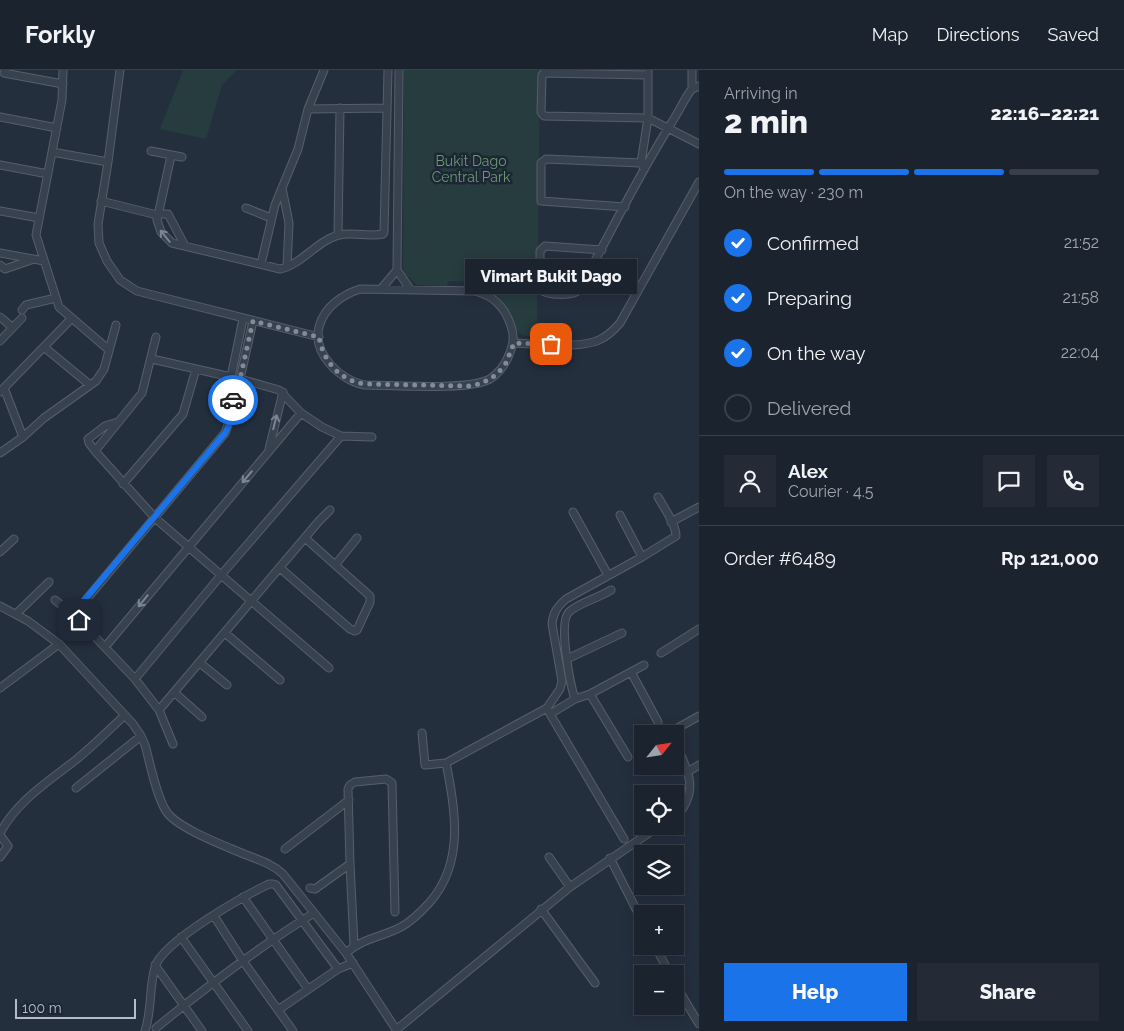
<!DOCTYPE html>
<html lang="en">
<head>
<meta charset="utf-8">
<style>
  :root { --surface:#1b232e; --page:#242b36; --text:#f1f3f6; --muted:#a0a4aa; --line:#39404a; --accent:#1a73e8 }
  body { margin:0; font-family:Raleway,sans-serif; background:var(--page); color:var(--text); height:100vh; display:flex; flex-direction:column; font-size:19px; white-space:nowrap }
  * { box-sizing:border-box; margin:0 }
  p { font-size:16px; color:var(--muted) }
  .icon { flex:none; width:28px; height:28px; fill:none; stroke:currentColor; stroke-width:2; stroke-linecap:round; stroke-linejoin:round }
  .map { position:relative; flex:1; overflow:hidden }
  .panel { display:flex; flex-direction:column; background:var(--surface); width:425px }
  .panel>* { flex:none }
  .needle { width:32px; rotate:60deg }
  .controls { position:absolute; left:634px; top:655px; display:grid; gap:10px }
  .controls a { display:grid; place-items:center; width:50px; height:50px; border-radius:0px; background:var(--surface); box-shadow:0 2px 12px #0003,0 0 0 1px var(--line); font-size:25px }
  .scale { position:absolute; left:15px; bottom:12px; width:121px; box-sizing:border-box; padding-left:5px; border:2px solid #b4bcc9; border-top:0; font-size:14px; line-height:18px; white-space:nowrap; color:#b4bcc9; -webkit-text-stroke:4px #1d2633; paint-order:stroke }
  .pin { position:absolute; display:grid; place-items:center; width:42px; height:42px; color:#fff; margin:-21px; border-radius:10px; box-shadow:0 2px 8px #0006 }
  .courier { position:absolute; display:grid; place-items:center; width:50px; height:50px; margin:-25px; border:4px solid #1a73e8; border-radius:50%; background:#fff; color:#222; box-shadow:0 1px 6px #0007 }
  .bubble { position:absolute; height:35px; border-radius:0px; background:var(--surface); box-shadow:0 2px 12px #0003,0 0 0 1px var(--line); font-size:16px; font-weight:800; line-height:35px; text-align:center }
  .summary em { font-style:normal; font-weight:800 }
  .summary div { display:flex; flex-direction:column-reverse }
  .summary { display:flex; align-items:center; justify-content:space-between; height:85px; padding:0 25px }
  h1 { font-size:32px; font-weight:800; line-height:38px }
  .bar { display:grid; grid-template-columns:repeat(4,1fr); gap:8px 5px; align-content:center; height:60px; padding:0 25px }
  .bar i { height:6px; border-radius:4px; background:var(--line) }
  .bar .on { background:var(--accent) }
  .bar p { grid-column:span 4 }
  .line { display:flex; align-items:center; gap:12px; padding:0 25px; border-top:1px solid var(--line) }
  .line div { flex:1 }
  .round { display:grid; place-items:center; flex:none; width:52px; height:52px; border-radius:0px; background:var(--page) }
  ol { padding:0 25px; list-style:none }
  li { display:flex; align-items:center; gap:15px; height:55px }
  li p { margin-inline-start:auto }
  li .icon { padding:5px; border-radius:50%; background:var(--accent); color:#fff; stroke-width:4 }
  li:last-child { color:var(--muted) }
  li i { width:28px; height:28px; border:2px solid var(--line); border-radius:50% }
  .cta { display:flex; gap:10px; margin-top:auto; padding:10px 25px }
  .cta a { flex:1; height:58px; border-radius:0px; background:var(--accent); color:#fff; font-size:20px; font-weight:800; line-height:58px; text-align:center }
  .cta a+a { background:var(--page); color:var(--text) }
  header { display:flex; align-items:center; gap:30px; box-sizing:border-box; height:70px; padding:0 25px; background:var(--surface); border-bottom:1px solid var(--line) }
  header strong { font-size:24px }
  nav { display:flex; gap:28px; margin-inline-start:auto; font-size:18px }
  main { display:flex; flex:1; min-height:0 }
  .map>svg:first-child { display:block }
  .green { fill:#263c3f }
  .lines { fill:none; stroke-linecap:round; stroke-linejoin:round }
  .minor-casing { stroke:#565f6c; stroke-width:9 }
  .minor { stroke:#38414e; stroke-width:7 }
  .oneway { stroke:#7c8592 }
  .done { stroke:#828b98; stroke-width:5; stroke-dasharray:0 9 }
  .route { stroke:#1a73e8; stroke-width:6 }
  .labels { text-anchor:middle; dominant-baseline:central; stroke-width:5; stroke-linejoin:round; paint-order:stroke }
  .park-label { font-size:14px; fill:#6b9a76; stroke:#1d2633 }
</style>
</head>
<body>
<header>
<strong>Forkly</strong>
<nav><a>Map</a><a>Directions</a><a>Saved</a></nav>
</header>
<main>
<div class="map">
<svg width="699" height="961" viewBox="0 0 699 961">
  <rect width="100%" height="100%" fill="#242f3e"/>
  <!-- green -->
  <path class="green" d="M183 0H237L222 15 206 69 160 59Z
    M404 0H540L537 266H526L519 263C504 239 506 227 476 218V212L448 211 447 216 417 215 405 204 403 197Z"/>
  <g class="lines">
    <!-- minor casing -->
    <g class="minor-casing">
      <path id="minor" d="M63 0 62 30 36 165 59 237 109 280
        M120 0 108 92 98 154 99 173 107 191 120 210 137 221 319 267
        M399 0 397 200 410 219
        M4 3 63 14
        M648 5 544 3 542 5 541 42 544 46 648 48 699 74
        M692 19V0
        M308 39 387 38
        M0 47 57 58
        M151 81 182 87
        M52 82 108 92
        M171 86 157 150 161 162 172 173 280 199C301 195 318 170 339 165 353 162 369 167 383 164L384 162 388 0
        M0 95 48 104
        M643 97 641 93 648 48V1
        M282 118 289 153 287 197
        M101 131 157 145
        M625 137 541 131V93L546 89 641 93
        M246 138 271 148
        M0 141 39 148
        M158 144H168L185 176
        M338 165 340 38
        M602 180 545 176 540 181V219C547 226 573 226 579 220 610 164 638 106 672 52 677 45 687 24 692 19 694 18 697 17 699 16
        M0 183 44 191
        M261 194 275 135 298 79 308 39 324 0
        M0 195 5 199 34 189
        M360 219 475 221C494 226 505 237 511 256 515 267 513 275 509 285 505 295 499 303 490 309 469 321 393 315 365 315 341 311 312 284 319 257 324 237 342 225 360 219Z
        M381 219 397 200
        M22 240 26 235 56 228
        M0 247 12 257
        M0 271 22 248
        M514 273C536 274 580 279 599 270 608 266 614 260 620 253L699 112
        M44 277 90 315
        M152 289 240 309 279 320 301 343 322 357 341 366 372 367
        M232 309 231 307 243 249
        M4 318 23 367
        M0 322 72 248
        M118 352 105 356 88 369 89 373 95 381 155 448 329 598
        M269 379 283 322
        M95 381 142 323 156 267
        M0 383 23 367 44 348 96 311 104 299 116 255
        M123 414 183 344 196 299
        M573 442 608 505
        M620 445 642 487
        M671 452 699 437
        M0 482 14 469
        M336 494 357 468
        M280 498 350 559 355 561 357 560 370 532V526L305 468
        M55 530 70 542 77 539
        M0 536 28 551 59 574 133 654 141 666 145 675C150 693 156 725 166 741 176 757 220 774 239 782 255 789 270 792 283 804L346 883 397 961
        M16 544 49 512
        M225 563 280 610
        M105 577 301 343
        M661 583 699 559
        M567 589 622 563
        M200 593 227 615
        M631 602 658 652
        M135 609 222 504 341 366
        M0 618 59 574
        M175 623 202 647
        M575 629 590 624
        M547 638 550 644 575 629C570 614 558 552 569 542 578 533 599 528 611 520
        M159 640 319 451 330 440
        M550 644 624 769
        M422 663 425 695 446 693 547 638 560 619 562 611 552 554C553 543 557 537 566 529L642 487 676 466C676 454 664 438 658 427
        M671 664 674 660 699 646
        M675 673C690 702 699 723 675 748
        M173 674 159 640 135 609 79 550 75 543 225 363C233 346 231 325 240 309L253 251
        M628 687 590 624 644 595
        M689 701 699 695
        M76 718 141 666
        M0 763C18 730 49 711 77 689 94 675 109 660 125 645
        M0 765 8 776 0 787
        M285 779 349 730
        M549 787 570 817
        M610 788 642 851
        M310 818 315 819 350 794
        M243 827 308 919
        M541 839 595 913
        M214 846 243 891 293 961
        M181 867 248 961
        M354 875 350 794 348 719 350 715 355 712 386 709 392 713 395 842
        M655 876 670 904
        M346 883C361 869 382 867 401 857 412 851 421 842 430 832 464 793 456 741 446 693
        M155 895 202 961
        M675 914 699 954
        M278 940 338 899 353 893
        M156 958C206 917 259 877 314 843
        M396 960 570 817 659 756
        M145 961C152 940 149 917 155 897 163 871 244 826 269 814H273L276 815 338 899"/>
    </g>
    <!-- minor -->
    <use href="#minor" class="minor"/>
  </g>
  <!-- one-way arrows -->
  <defs><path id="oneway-shaft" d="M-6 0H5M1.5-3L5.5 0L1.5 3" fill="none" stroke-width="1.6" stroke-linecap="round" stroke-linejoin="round" transform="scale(1.25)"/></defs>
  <g class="oneway">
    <use href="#oneway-shaft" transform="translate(165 166) rotate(-129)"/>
    <use href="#oneway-shaft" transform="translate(275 352) rotate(-76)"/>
    <use href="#oneway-shaft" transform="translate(247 407) rotate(130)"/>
    <use href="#oneway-shaft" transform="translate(143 531) rotate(129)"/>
  </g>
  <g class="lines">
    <!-- done -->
    <path class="done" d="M233 330 236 316 240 309 253 251 319 267C323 291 340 311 365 314L470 316 479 314 490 309 498 303 506 293 514 273 551 274"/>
    <!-- route -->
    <path class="route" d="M79 550 76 546 77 539 225 363 228 357 233 330"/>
  </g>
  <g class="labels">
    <!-- park labels -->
    <g class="park-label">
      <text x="471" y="91">Bukit Dago<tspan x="471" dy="16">Central Park</tspan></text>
    </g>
  </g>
</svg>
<div class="controls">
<a><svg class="needle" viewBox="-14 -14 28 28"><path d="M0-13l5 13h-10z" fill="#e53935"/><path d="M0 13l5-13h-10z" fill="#a0a4aa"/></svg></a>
<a><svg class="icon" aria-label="locate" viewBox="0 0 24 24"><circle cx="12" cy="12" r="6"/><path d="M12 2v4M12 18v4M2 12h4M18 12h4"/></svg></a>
<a><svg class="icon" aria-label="layers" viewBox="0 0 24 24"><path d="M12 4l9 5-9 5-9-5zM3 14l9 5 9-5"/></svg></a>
<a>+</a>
<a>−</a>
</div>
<div class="scale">100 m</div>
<div class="pin" style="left:551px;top:274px;background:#ea580c"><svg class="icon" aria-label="bag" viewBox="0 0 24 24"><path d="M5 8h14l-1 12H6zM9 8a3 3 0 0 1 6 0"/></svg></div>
<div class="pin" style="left:79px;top:550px;background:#1f2937"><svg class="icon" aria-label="home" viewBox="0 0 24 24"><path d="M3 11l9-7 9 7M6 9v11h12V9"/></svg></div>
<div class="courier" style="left:233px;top:330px"><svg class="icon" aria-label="car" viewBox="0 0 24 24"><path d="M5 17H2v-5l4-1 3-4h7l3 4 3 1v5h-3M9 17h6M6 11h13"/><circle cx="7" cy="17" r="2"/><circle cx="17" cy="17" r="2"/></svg></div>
<div class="bubble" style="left:465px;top:189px;width:172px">Vimart Bukit Dago</div>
</div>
<section class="panel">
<div class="summary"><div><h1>2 min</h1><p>Arriving in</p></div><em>22:16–22:21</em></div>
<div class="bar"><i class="on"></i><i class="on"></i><i class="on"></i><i></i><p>On the way · 230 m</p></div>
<ol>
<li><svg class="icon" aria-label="check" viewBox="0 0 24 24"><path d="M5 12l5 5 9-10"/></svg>Confirmed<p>21:52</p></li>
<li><svg class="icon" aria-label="check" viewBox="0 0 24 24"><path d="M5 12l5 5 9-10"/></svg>Preparing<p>21:58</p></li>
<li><svg class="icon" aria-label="check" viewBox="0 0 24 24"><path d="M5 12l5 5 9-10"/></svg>On the way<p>22:04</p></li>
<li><i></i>Delivered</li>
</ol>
<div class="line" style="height:90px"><a class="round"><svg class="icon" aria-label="person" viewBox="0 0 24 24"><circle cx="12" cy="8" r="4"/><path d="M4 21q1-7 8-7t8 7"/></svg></a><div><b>Alex</b><p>Courier · 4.5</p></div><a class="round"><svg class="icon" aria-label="chat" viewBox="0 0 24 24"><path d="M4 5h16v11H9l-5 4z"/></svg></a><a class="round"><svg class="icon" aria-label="phone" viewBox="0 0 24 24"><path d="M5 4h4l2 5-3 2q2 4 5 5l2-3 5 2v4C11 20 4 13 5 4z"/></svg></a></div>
<div class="line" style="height:65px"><div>Order #6489</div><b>Rp 121,000</b></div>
<div class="cta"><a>Help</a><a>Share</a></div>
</section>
</main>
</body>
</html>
